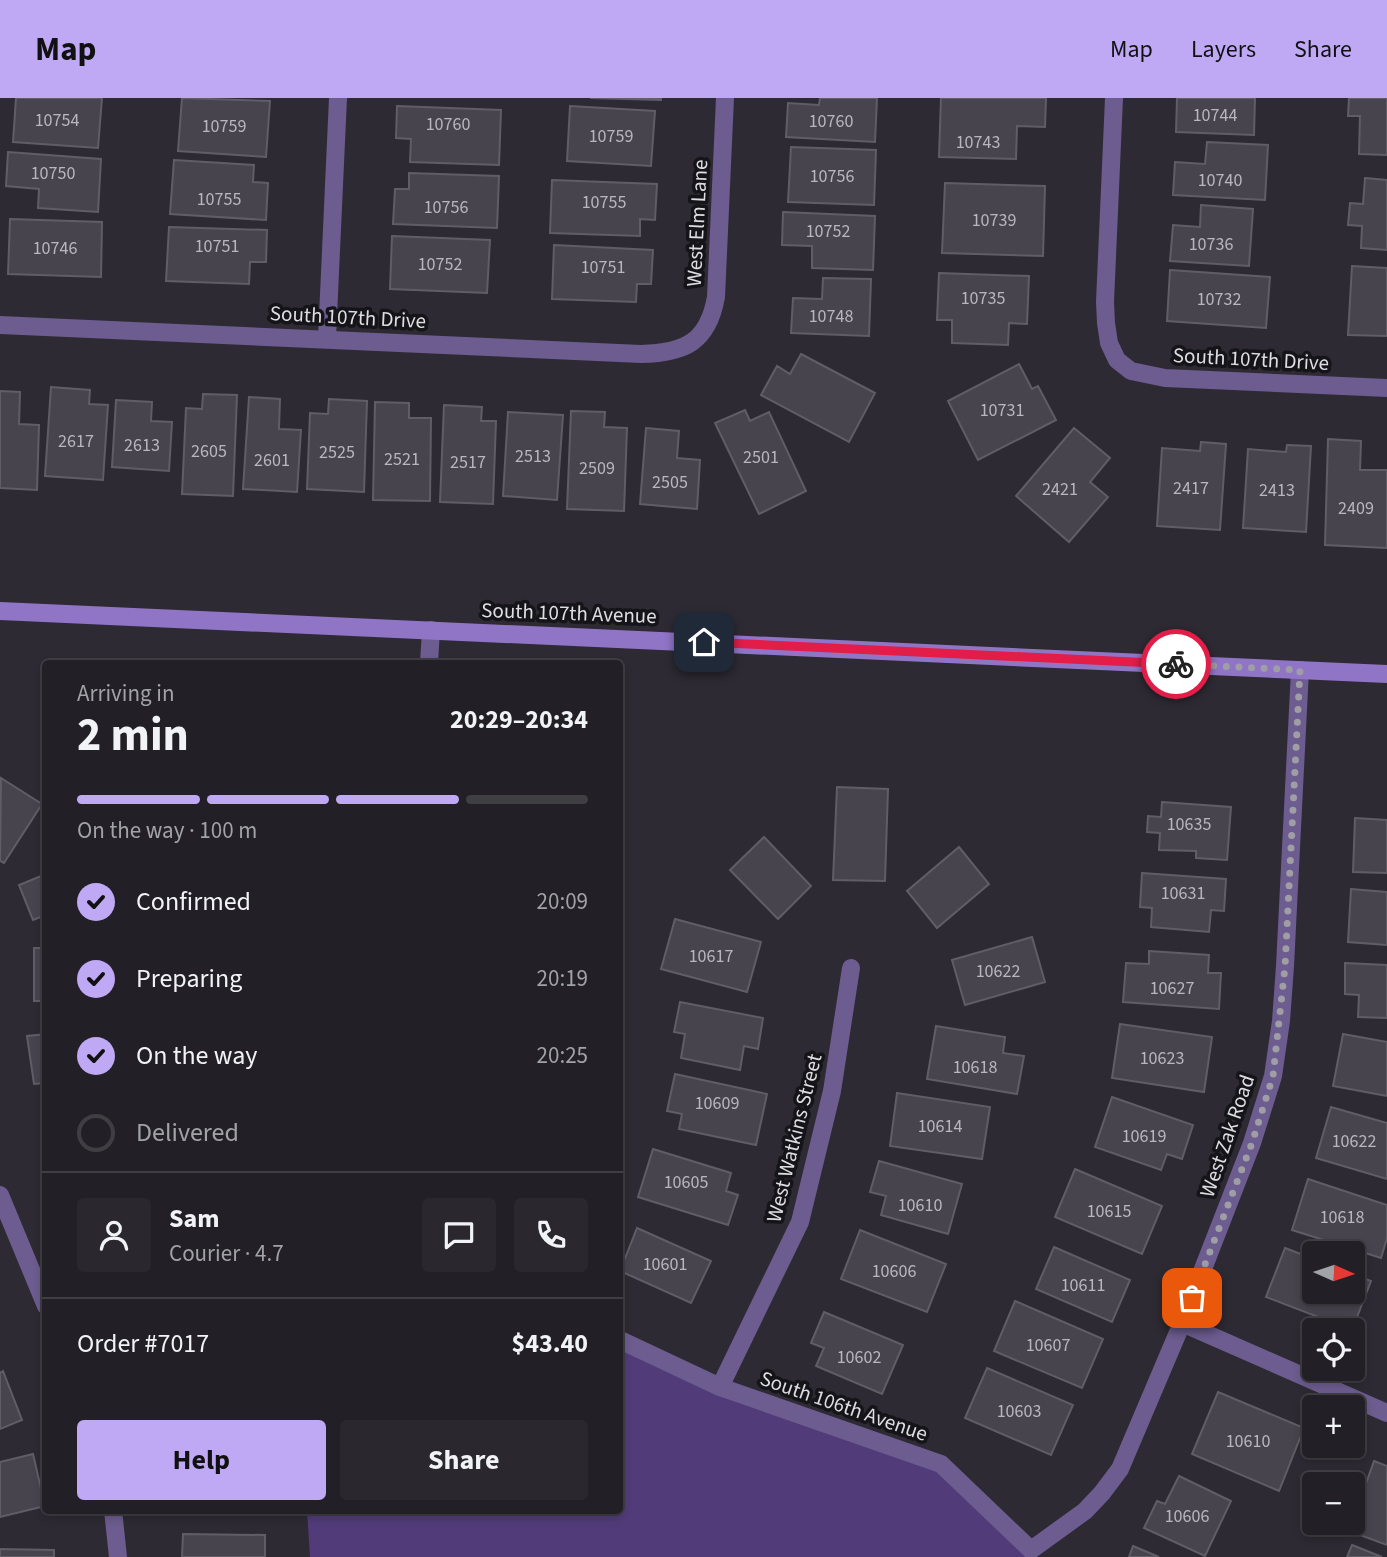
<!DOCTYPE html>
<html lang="en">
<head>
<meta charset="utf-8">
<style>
  :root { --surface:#222026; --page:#2a282e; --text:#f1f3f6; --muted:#a2a3a7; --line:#3f3e43; --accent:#bfa8f4 }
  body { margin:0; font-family:"Source Sans 3",sans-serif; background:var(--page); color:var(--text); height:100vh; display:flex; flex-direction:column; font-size:26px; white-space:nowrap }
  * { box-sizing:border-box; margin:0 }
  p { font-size:23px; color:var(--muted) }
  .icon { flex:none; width:38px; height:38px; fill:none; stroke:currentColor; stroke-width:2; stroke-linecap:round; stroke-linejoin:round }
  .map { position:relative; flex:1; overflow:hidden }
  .sheet { position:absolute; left:42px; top:562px; width:581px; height:854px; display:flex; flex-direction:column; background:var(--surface); border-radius:7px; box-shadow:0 4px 10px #0003,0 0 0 2px var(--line) }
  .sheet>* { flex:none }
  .needle { width:46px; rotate:93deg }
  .controls { position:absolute; left:1302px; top:1143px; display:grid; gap:14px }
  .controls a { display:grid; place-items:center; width:63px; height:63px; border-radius:7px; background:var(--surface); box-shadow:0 4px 10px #0003,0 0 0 2px var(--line); font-size:35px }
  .pin { position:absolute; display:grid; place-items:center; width:60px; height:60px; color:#fff; margin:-30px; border-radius:14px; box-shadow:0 4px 10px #0006 }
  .courier { position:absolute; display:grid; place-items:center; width:70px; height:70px; margin:-35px; border:5px solid #e11d48; border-radius:50%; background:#fff; color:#222; box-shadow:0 2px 9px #0007 }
  .headline em { font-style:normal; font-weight:700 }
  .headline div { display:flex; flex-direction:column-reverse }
  .headline { display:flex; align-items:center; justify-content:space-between; height:119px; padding:0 35px }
  h1 { font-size:46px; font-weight:700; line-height:52px }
  .bar { display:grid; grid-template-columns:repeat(4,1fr); gap:10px 7px; align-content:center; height:84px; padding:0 35px }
  .bar i { height:9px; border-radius:5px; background:var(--line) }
  .bar .active { background:var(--accent) }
  .bar p { grid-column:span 4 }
  .line { display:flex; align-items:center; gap:18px; padding:0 35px; border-top:2px solid var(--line) }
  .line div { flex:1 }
  .round { display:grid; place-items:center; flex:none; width:74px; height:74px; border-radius:7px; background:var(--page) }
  ol { padding:0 35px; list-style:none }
  li { display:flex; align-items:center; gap:21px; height:77px }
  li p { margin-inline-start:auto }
  li .icon { padding:7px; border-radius:50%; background:var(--accent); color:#111; stroke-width:4 }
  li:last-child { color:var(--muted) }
  li i { width:38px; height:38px; border:4px solid var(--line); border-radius:50% }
  .cta { display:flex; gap:14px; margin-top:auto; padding:14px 35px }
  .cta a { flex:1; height:80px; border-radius:7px; background:var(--accent); color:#111; font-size:28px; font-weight:700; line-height:80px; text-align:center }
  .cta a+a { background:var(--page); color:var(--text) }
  header { display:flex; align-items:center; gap:42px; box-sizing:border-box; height:98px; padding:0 35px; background:var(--accent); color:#111 }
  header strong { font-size:33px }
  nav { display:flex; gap:38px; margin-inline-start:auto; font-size:24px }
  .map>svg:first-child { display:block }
  .green { fill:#513c79 }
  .building { fill:#47444e; stroke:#605d67; stroke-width:2 }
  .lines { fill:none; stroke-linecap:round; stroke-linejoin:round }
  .minor { stroke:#6c5c8f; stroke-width:18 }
  .secondary { stroke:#9075c7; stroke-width:18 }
  .done { stroke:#a09ea5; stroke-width:7; stroke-dasharray:0 12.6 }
  .route { stroke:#e11d48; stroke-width:9 }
  .labels { text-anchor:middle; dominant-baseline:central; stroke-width:7; stroke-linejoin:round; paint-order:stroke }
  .number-label { font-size:18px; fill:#b8b7be }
  .street-label { font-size:21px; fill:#dedde3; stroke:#151418 }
</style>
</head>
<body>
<header>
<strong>Map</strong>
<nav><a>Map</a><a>Layers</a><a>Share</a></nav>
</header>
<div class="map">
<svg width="1387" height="1459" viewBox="0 0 1387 1459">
  <rect width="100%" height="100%" fill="#2d2a33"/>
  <!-- green -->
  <path class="green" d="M620 1242 941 1366 1031 1459H310L307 1412H620Z"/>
  <!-- building -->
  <path class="building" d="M16 0H102L98 50 13 44Z
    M182 0 270 3 266 59 178 53Z
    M590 0H661V2Z
    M820 0H877L875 44 786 39 788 5 819 7Z
    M941 0H1046L1045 29 1017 28 1016 61 939 59Z
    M1177 0H1255L1254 37 1176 34Z
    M1349 0H1387V57L1359 56 1360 18H1348Z
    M397 8 501 12 499 67 410 64 411 41 396 40Z
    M570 8 655 13 651 68 567 63Z
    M1207 44 1268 47 1265 102 1173 97 1175 64 1205 66Z
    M791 49 876 52 874 107 788 104Z
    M8 54 101 61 98 114 38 110 39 91 6 88Z
    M174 62 254 67 253 84 268 85 266 122 170 116Z
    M409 75 499 78 497 130 393 126 395 91H409Z
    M1365 80 1387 82V152L1361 150 1362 128 1348 127 1350 105 1363 106Z
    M552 82 657 86 655 122 640 121V138L550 135Z
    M945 85 1045 88 1043 158 942 155Z
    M1201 107 1253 111 1249 168 1170 163 1173 127 1200 129Z
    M783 114 875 118 873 172 812 170V148L782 147Z
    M10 121 102 124 101 179 8 176Z
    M169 129 267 132 266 164H250L249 186 166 183Z
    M392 138 490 142 487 195 390 191Z
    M554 147 653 152 651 186H637L636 204 552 201Z
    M1352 168 1387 170V238L1348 237Z
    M1170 172 1270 179 1266 230 1167 223Z
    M939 175 1029 178 1027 226 1009 225 1008 247 952 245V222H937Z
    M823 180 871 181 869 238 791 235 793 200 822 201Z
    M801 256 875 295 849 344 761 297 777 268 790 276Z
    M1019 266 1032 291 1038 288 1056 322 978 362 948 303Z
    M51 289 90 292 89 306 108 307 103 382 45 378Z
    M0 293 20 294 19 326 39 327 37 392 0 390Z
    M203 296 237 297 233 398 182 396 186 310 202 311Z
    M249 299 280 301 279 331 301 332 297 394 243 391Z
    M329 301 367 303 364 394 307 391 310 315 328 316Z
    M116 302 152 304 151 323 172 324 169 373 112 369Z
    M375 304 409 305V320H431L430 403 373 402Z
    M444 307 482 309 481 323H496L493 406 440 404Z
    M745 312 750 323 769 314 806 393 759 416 715 325Z
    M571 313 605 314 604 329 627 330 624 413 567 411Z
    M508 314 563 317 557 402 503 398Z
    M646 330 679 333 677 360 700 362 697 411 640 406Z
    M1074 330 1110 360 1090 384 1108 399 1069 444 1016 398Z
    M1328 341 1361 343 1360 372H1387V450L1325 447Z
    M1201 344 1226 346 1220 432 1157 428 1162 350 1200 353Z
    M1287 347 1311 348 1306 434 1243 430 1248 351 1286 354Z
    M1 680 42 706 4 765 0 763Z
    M837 689 888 691 885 783 833 782Z
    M1162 704 1231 709 1227 762 1196 760V753L1159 752 1160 735 1147 734 1148 718 1161 719Z
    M1355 720 1387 722V775L1353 774Z
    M764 739 811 788 778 821 730 772Z
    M959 749 989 786 937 830 907 793Z
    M1142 775 1226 781 1224 813 1211 812 1209 834 1151 829 1152 810 1140 809Z
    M46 776V817L33 822 19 787Z
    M1351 791 1387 794V847L1348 844Z
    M675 821 761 844 747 894 661 871Z
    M1032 839 1045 884 965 907 952 862Z
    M34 850H46V903H34Z
    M1149 853 1209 857 1208 875H1221L1219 911 1123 904 1126 865 1149 866Z
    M1345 865 1387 867V920L1358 919 1359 897 1345 896Z
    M680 904 763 920 758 951 744 948 740 972 681 960 685 936 674 934Z
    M1120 926 1212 939 1204 994 1112 980Z
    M936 928 1005 939 1003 955 1024 958 1017 996 927 981Z
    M46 936V985L34 986 27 938Z
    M1343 936 1387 944V998L1333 988Z
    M675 976 767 996 756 1047 679 1031 682 1016 667 1013Z
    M897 995 990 1009 982 1061 890 1048Z
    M1112 999 1193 1027 1182 1061 1167 1056 1161 1072 1095 1049Z
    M1331 1009 1387 1025V1081L1316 1060Z
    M653 1051 731 1075 726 1093 738 1097 728 1127 638 1099Z
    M879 1063 962 1086 948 1136 881 1117 886 1098 870 1094Z
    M1075 1071 1162 1108 1142 1156 1055 1119Z
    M1308 1081 1387 1107V1140L1381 1160 1292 1132Z
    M637 1130 711 1163 691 1205 620 1173Z
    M860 1132 946 1166 927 1214 841 1181Z
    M1054 1149 1130 1182 1112 1224 1036 1191Z
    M1285 1150 1314 1161V1194H1353V1176L1371 1183 1352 1232 1266 1199Z
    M1015 1203 1103 1241 1082 1290 994 1253Z
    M824 1214 903 1247 882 1296 816 1268 824 1250 811 1245Z
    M987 1270 1073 1307 1051 1357 965 1320Z
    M3 1273 22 1322 0 1331V1275Z
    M1218 1294 1304 1330 1279 1393 1192 1356Z
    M33 1356 45 1408 0 1419V1364Z
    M1374 1363 1387 1368V1447L1349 1433Z
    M1179 1378 1231 1403 1205 1458 1144 1430 1157 1403 1165 1406Z
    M183 1436 265 1437V1459H182Z
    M1352 1447 1382 1459H1347Z
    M1133 1448 1159 1459H1129Z
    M0 1451 54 1452V1459H0Z"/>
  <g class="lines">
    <!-- minor -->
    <path class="minor" d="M1114 0 1105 204 1106 225 1109 245 1117 262 1131 273 1165 280 1387 290
      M0 227 641 256C685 255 708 244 716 199L725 0
      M327 240 338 0
      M429 565 431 532
      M0 1097 46 1208
      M1182 1225 1387 1315
      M620 1242 720 1289 941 1366 1031 1452
      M720 1289 800 1124 832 993 851 870
      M113 1412 118 1459
      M1031 1452 1085 1413 1102 1395 1120 1371 1182 1225 1252 1045 1273 978 1281 923 1285 868 1300 572"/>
    <!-- secondary -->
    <path class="secondary" d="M0 513 1387 576"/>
  </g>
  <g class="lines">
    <!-- done -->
    <path class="done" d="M1176 566 1300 572 1285 869 1273 978 1252 1045 1192 1200"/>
    <!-- route -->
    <path class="route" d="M704 544 1176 566"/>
  </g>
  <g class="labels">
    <!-- number labels -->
    <g class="number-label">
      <text x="1215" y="17">10744</text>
      <text x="57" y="22">10754</text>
      <text x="831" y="23">10760</text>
      <text x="448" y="26">10760</text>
      <text x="224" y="28">10759</text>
      <text x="611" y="38">10759</text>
      <text x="978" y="44">10743</text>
      <text x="53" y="75">10750</text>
      <text x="832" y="78">10756</text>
      <text x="1220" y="82">10740</text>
      <text x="219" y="101">10755</text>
      <text x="604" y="104">10755</text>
      <text x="446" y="109">10756</text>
      <text x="994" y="122">10739</text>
      <text x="828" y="133">10752</text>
      <text x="1211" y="146">10736</text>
      <text x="217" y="148">10751</text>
      <text x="55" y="150">10746</text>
      <text x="440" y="166">10752</text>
      <text x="603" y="169">10751</text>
      <text x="983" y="200">10735</text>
      <text x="1219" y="201">10732</text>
      <text x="831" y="218">10748</text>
      <text x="1002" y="312">10731</text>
      <text x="76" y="343">2617</text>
      <text x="142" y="347">2613</text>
      <text x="209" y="353">2605</text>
      <text x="337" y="354">2525</text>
      <text x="533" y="358">2513</text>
      <text x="761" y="359">2501</text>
      <text x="402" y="361">2521</text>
      <text x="272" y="362">2601</text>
      <text x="468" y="364">2517</text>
      <text x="597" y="370">2509</text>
      <text x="670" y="384">2505</text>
      <text x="1191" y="390">2417</text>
      <text x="1060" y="391">2421</text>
      <text x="1277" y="392">2413</text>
      <text x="1356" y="410">2409</text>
      <text x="1189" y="726">10635</text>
      <text x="1183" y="795">10631</text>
      <text x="711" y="858">10617</text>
      <text x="998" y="873">10622</text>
      <text x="1172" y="890">10627</text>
      <text x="1162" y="960">10623</text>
      <text x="975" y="969">10618</text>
      <text x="717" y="1005">10609</text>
      <text x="940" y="1028">10614</text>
      <text x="1144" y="1038">10619</text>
      <text x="1354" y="1043">10622</text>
      <text x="686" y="1084">10605</text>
      <text x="920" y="1107">10610</text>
      <text x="1109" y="1113">10615</text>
      <text x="1342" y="1119">10618</text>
      <text x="665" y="1166">10601</text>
      <text x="894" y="1173">10606</text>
      <text x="1083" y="1187">10611</text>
      <text x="1048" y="1247">10607</text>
      <text x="859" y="1259">10602</text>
      <text x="1019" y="1313">10603</text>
      <text x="1248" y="1343">10610</text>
      <text x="1187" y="1418">10606</text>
    </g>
    <!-- street labels -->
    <g class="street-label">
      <text transform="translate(697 125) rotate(-87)">West Elm Lane</text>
      <text transform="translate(348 219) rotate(3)">South 107th Drive</text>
      <text transform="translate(1251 261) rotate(3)">South 107th Drive</text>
      <text transform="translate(569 515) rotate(2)">South 107th Avenue</text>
      <text transform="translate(1227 1038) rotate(-71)">West Zak Road</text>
      <text transform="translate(794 1040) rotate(-76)">West Watkins Street</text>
      <text transform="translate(844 1308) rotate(19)">South 106th Avenue</text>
    </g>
  </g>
</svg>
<div class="controls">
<a><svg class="needle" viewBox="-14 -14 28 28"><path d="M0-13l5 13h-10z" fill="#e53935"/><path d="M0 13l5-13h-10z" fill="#a2a3a7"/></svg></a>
<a><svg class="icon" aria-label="locate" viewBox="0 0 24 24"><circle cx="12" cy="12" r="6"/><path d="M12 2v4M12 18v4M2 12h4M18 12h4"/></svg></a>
<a>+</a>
<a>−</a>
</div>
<div class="pin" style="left:1192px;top:1200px;background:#ea580c"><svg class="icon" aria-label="bag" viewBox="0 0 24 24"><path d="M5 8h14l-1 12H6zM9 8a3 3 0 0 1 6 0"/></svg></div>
<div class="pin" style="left:704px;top:544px;background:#1f2937"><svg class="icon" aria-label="home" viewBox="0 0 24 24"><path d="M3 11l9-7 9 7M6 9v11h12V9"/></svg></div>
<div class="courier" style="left:1176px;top:566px"><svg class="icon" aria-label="bike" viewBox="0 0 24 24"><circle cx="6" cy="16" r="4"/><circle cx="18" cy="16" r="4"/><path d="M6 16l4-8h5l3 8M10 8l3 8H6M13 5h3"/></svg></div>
<section class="sheet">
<div class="headline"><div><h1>2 min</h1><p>Arriving in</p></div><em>20:29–20:34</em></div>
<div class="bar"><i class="active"></i><i class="active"></i><i class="active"></i><i></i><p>On the way · 100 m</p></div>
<ol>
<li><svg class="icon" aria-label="check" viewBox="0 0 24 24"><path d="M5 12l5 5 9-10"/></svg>Confirmed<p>20:09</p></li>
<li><svg class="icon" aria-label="check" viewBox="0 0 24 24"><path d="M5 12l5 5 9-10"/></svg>Preparing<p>20:19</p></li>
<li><svg class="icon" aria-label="check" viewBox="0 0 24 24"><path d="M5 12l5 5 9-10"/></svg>On the way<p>20:25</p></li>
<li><i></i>Delivered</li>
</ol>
<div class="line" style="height:126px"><a class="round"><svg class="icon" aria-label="person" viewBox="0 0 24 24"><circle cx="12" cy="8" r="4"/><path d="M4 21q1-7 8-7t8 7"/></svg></a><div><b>Sam</b><p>Courier · 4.7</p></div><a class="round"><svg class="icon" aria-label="chat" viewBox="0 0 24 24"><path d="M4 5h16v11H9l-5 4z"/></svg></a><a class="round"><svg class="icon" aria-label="phone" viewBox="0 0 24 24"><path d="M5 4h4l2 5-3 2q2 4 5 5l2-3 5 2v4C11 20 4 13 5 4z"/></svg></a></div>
<div class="line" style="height:91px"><div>Order #7017</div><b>$43.40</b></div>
<div class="cta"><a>Help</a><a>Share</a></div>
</section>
</div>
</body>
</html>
